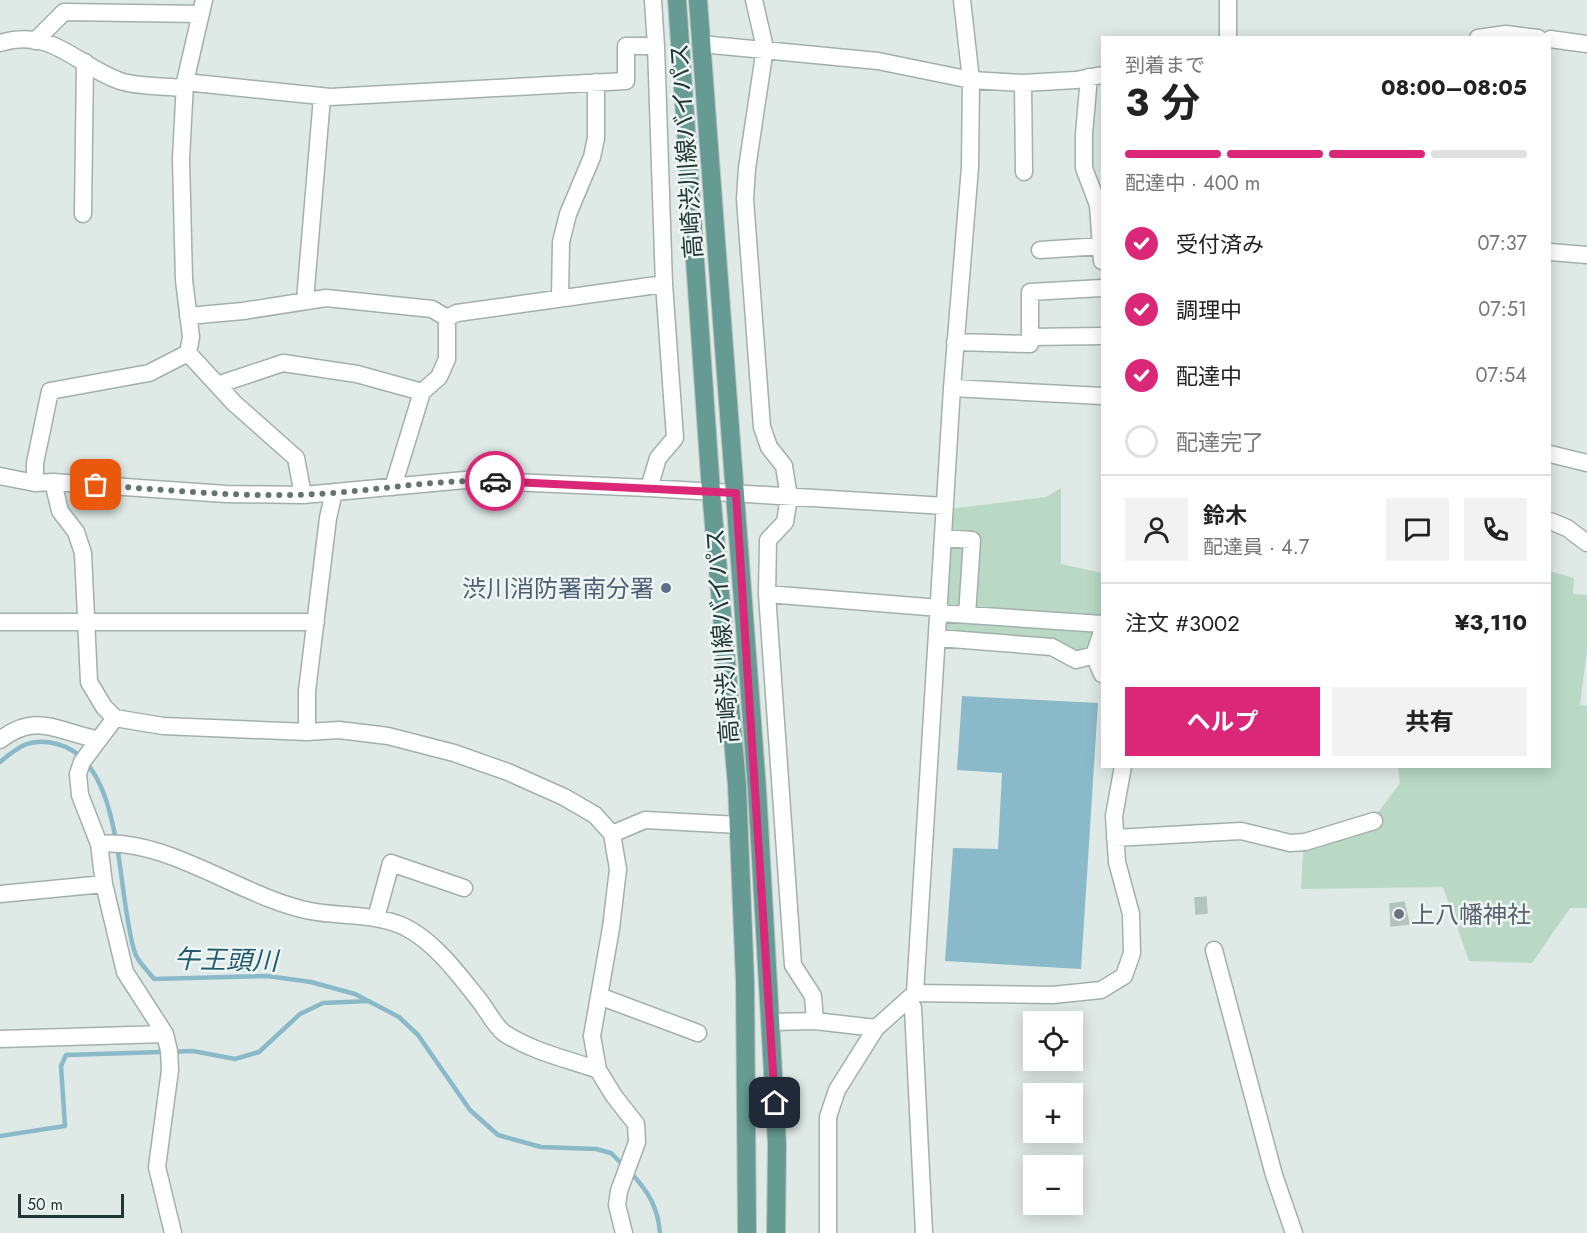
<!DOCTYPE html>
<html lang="ja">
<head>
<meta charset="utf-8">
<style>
  :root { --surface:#fff; --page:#f2f2f2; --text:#222; --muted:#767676; --line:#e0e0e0; --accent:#db2777 }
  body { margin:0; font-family:Jost,"Noto Sans JP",sans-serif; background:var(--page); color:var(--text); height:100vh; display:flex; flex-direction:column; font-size:22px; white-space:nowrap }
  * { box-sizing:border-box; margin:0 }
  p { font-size:20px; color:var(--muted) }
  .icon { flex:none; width:33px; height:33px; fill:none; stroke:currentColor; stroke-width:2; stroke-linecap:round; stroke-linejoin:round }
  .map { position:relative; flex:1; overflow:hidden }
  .side { position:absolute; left:1101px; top:36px; width:450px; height:732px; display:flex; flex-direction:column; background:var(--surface); border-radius:0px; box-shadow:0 3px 15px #0003 }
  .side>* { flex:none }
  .tools { position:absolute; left:1023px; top:1011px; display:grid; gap:12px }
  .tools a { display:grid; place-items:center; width:60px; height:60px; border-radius:0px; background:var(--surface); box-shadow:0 3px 15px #0003; font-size:30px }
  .scale { position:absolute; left:18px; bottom:15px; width:106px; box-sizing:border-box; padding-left:6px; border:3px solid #213733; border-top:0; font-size:16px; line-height:21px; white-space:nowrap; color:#213733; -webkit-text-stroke:4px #eef6f3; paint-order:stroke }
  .pin { position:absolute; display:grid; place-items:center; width:51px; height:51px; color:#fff; margin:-26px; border-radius:12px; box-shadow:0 3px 9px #0006 }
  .courier { position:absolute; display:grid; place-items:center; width:60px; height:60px; margin:-30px; border:4px solid #db2777; border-radius:50%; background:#fff; color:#222; box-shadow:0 2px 8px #0007 }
  .headline em { font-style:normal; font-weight:700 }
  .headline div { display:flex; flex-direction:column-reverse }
  .headline { display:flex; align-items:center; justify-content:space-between; height:102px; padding:0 24px }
  h1 { font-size:39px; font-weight:700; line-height:45px }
  .bar { display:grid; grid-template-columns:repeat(4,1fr); gap:9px 6px; align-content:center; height:72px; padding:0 24px }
  .bar i { height:8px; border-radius:4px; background:var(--line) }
  .bar .selected { background:var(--accent) }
  .bar p { grid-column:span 4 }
  .line { display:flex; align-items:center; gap:15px; padding:0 24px; border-top:2px solid var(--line) }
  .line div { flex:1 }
  .round { display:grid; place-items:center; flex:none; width:63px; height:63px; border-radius:0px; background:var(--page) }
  ol { padding:0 24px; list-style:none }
  li { display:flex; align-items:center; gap:18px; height:66px }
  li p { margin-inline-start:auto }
  li .icon { padding:6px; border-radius:50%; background:var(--accent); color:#fff; stroke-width:4 }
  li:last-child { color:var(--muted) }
  li i { width:33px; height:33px; border:3px solid var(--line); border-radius:50% }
  .action { display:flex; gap:12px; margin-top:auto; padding:12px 24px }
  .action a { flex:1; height:69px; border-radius:0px; background:var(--accent); color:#fff; font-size:24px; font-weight:700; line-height:69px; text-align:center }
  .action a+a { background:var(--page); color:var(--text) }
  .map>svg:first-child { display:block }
  .green { fill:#b9d8c5 }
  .water { fill:#8abaca }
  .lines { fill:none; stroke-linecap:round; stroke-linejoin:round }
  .stream { stroke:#8abaca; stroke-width:4.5 }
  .building { fill:#b4c3be; stroke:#b2c2bd; stroke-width:1.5 }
  .minor-casing { stroke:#a2b0ac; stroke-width:19 }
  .major-casing { stroke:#bcc3c2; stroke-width:20 }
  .minor { stroke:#fff; stroke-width:16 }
  .major { stroke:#669b93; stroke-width:18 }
  .done { stroke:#647571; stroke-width:6; stroke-dasharray:0 10.8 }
  .route { stroke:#db2777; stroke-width:8 }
  .service-dot { fill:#5c6f8a; stroke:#eef6f3; stroke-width:2 }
  .worship-dot { fill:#6b7280; stroke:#eef6f3; stroke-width:2 }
  .labels { text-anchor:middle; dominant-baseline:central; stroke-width:5; stroke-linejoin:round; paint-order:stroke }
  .street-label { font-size:24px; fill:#213733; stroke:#eef6f3 }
  .service-label { font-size:24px; fill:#4e5e75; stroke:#eef6f3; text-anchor:end }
  .worship-label { font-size:24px; fill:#5b616d; stroke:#eef6f3; text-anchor:start }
  .water-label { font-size:26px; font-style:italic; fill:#21596d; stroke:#eef6f3 }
</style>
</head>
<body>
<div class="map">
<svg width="1587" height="1233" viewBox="0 0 1587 1233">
  <rect width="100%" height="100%" fill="#dfe9e5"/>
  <!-- green -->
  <path class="green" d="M1061 488V564L1102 573V666L1076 657 941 635 949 509 1046 497Z
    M1550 571 1574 578 1573 594 1587 595V650L1580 705 1587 706V908H1570L1532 963 1469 961 1443 887 1301 889 1304 838 1377 814 1400 783 1398 767 1550 766Z"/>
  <!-- water -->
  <path class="water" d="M962 696 1098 703 1081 969 945 961 953 848 998 849 1002 773 957 770Z"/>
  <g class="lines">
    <!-- stream -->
    <path class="stream" d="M0 762C19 746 31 737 57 744 126 761 116 897 135 953 138 962 148 971 154 979L267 976 311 982 355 994 399 1017 418 1035 470 1110 498 1135 541 1147 596 1149 611 1153 624 1166
      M0 1136 65 1126 61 1066 66 1055 193 1051 235 1059 259 1052 300 1014 323 1003 369 1001
      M630 1172C648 1191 658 1207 660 1233"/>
  </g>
  <!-- building -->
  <path class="building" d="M1206 897 1207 913 1196 914 1195 898Z
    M1404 902 1409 924 1391 926 1390 904Z"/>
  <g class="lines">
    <!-- minor casing -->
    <g class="minor-casing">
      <path id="minor" d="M204 0 185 82 181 159 184 280 191 337 188 353 234 403 296 458 303 495
        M754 0 765 48 747 168 745 199 762 427 769 447 784 466 789 497 785 522 768 540 767 594 793 965 813 996 815 1021
        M1228 38V0
        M1478 38 1506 34 1538 38
        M1550 39 1587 44
        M35 41 64 12 201 14
        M0 43C53 27 75 65 120 81 138 87 164 86 184 88
        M701 44 878 61 971 80 1023 83 1076 80 1102 75
        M1089 77 1084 134V168L1098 205 1102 261
        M185 82 330 97 626 81V46H656L653 0
        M1023 83 1024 172
        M83 214 85 62
        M1040 250 1101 246
        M1550 252 1587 255
        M560 297 561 242 568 214 592 157 596 138V82
        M305 300 322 97
        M188 316 243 311 326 298 432 309 447 318
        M1030 337 1102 336
        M955 342 1030 344V292L1102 288
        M217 385 283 363 357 374 422 392
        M952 388 1102 396
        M1550 454 1587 463
        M0 476 35 483 53 482 60 511 76 532 83 553 89 682 104 707 115 718 163 726 307 732 339 730 388 736 454 753 508 772 564 797 595 815 612 834 618 869 611 928 592 1036 598 1070 614 1096 636 1124 637 1142 619 1191 617 1205 624 1233
        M53 482 226 494 303 495 465 480 649 488 945 506
        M35 483V463L50 391 149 373 188 353
        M393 487 422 392 439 377 447 359V318L457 313 664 284
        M649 488 658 458 675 438 664 284 656 46
        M1550 521 1567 528 1587 543
        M943 538 972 540 967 615
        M767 594 940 608
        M939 613 1102 624
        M0 622H316
        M1102 632 1094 655 1102 674
        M938 638 1052 647 1076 660 1094 655
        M115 718 82 762 78 774 80 795 99 844 104 884 125 972 165 1034 169 1051 170 1070 157 1167 173 1233
        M307 732V691L328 518 334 492
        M0 740C36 712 56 731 96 739
        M612 834 645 820 739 825
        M1115 838 1241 831 1290 843 1305 842 1374 821
        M99 844C167 837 243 898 310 911 341 917 375 913 405 927 435 942 459 975 479 1000 487 1010 494 1025 504 1033 531 1051 567 1059 598 1070
        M0 894 104 884
        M376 918 391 863 464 888
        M1214 950 1274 1175 1294 1233
        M915 993 1053 995 1101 990 1124 976 1132 953 1131 914 1117 862 1114 816 1123 766
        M599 996 698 1033
        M909 999 913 1008 924 1233
        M772 1022 815 1021 876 1028
        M0 1039 165 1034
        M828 1233V1117L837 1090 876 1028 915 993 952 388 970 167 971 80 962 0"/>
    </g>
    <!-- major casing -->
    <g class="major-casing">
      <path id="major" d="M677 0 711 491 737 785 745 981 747 1233
        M698 0 757 789 777 1144 776 1233"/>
    </g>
    <!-- minor -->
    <use href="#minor" class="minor"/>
    <!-- major -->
    <use href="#major" class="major"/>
  </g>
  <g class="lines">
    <!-- done -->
    <path class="done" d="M96 485C169 490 243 498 316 494 376 491 435 479 495 481"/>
    <!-- route -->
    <path class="route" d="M495 481 736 493 775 1103"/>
  </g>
  <!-- markers -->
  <circle class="service-dot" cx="666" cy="588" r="6"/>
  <circle class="worship-dot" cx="1399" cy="914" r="6"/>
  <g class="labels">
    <!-- street labels -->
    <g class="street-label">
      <text transform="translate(686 151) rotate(-94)">高崎渋川線バイパス</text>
      <text transform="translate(722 636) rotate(-94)">高崎渋川線バイパス</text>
    </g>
    <!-- service labels -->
    <g class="service-label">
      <text x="654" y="588">渋川消防署南分署</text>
    </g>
    <!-- worship labels -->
    <g class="worship-label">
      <text x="1411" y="914">上八幡神社</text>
    </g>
    <!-- water labels -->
    <g class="water-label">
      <text transform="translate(226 960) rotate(1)">午王頭川</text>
    </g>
  </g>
</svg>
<div class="tools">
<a><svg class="icon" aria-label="locate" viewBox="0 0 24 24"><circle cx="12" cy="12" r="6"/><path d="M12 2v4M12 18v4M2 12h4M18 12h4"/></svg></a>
<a>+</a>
<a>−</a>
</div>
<div class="scale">50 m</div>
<div class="pin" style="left:96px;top:485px;background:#ea580c"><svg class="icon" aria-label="bag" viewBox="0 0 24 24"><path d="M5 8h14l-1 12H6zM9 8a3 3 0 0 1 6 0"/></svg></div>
<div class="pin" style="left:775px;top:1103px;background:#1f2937"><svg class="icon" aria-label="home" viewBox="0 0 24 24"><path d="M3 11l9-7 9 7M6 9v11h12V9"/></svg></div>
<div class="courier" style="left:495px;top:481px"><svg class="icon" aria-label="car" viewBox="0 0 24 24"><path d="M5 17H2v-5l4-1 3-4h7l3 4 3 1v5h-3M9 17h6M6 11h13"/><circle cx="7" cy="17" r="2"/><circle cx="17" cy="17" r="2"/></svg></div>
<section class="side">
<div class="headline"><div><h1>3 分</h1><p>到着まで</p></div><em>08:00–08:05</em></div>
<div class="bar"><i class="selected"></i><i class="selected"></i><i class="selected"></i><i></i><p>配達中 · 400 m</p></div>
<ol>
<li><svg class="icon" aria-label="check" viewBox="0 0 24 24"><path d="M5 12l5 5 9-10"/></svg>受付済み<p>07:37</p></li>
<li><svg class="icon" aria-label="check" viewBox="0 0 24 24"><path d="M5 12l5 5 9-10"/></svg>調理中<p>07:51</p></li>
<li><svg class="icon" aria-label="check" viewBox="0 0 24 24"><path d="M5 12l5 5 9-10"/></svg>配達中<p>07:54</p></li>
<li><i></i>配達完了</li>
</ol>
<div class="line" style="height:108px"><a class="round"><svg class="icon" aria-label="person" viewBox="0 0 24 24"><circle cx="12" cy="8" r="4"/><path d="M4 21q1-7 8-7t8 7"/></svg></a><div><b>鈴木</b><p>配達員 · 4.7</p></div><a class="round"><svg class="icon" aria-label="chat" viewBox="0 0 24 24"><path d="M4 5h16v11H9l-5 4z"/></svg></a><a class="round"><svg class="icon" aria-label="phone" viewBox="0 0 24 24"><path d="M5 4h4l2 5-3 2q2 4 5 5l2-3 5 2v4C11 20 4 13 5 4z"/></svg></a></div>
<div class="line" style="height:78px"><div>注文 #3002</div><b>¥3,110</b></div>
<div class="action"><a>ヘルプ</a><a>共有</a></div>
</section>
</div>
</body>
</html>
